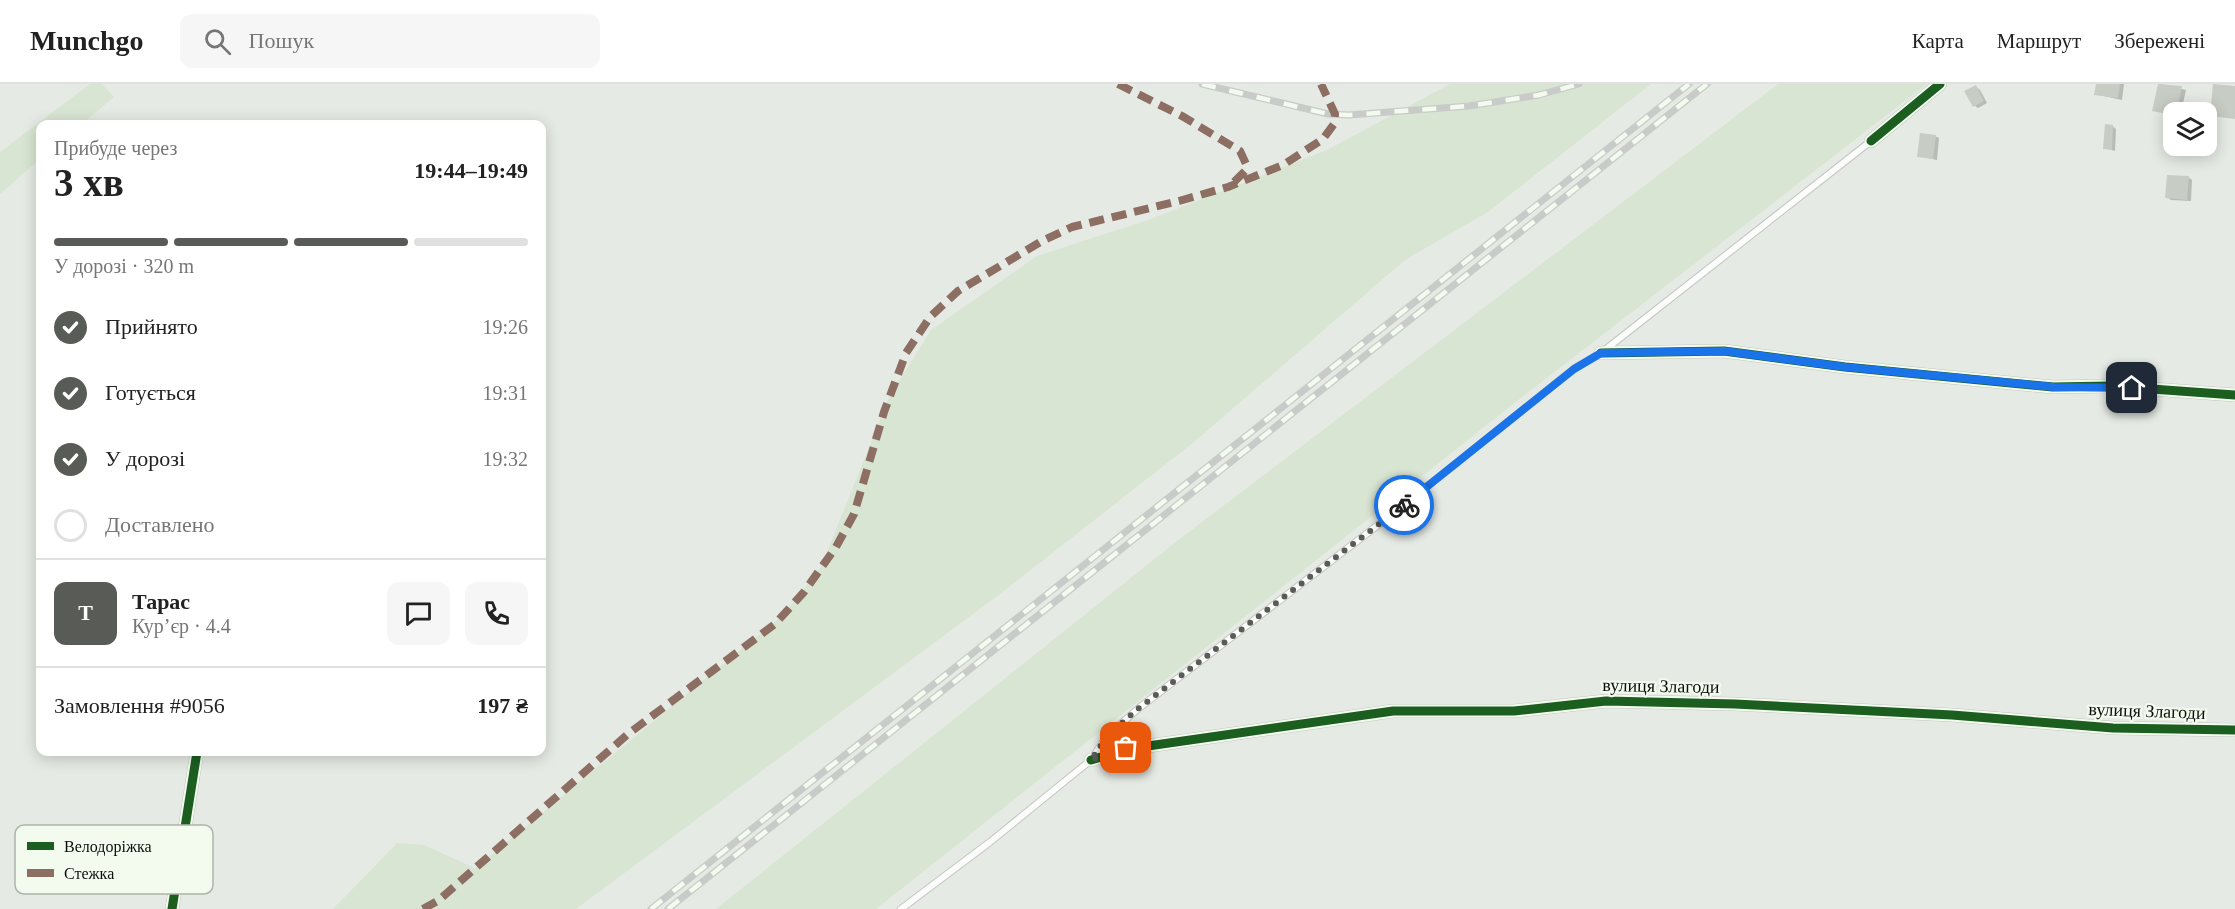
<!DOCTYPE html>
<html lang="uk">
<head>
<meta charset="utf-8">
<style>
  :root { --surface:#fff; --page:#f6f6f6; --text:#222; --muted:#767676; --line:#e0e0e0; --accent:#585b56 }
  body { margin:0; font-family:Georgia,serif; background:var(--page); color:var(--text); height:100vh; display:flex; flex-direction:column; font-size:22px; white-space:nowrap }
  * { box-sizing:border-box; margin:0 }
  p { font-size:20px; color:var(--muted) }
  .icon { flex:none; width:33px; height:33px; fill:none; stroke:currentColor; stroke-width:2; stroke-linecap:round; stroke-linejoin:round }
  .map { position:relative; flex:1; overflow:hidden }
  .drawer { position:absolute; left:36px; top:36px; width:510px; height:636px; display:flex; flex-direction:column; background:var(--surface); border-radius:12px; box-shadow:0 3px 15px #0003 }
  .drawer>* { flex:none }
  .tools { position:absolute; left:2163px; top:18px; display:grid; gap:12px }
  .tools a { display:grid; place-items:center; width:54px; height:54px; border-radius:12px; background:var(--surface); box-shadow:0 3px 15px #0003; font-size:30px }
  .pin { position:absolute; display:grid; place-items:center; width:51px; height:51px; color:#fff; margin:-26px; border-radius:12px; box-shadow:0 3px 9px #0006 }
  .courier { position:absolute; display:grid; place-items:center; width:60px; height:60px; margin:-30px; border:4px solid #1a73e8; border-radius:50%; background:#fff; color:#222; box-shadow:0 2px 8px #0007 }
  .summary em { font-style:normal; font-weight:800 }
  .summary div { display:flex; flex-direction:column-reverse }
  .summary { display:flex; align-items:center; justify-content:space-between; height:102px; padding:0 18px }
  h1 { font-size:39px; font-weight:800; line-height:45px }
  .bar { display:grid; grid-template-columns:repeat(4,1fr); gap:9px 6px; align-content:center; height:72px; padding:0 18px }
  .bar i { height:8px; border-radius:4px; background:var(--line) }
  .bar .current { background:var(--accent) }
  .bar p { grid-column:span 4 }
  .line { display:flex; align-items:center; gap:15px; padding:0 18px; border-top:2px solid var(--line) }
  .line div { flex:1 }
  .round { display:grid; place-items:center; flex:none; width:63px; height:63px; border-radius:12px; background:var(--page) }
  ol { padding:0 18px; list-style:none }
  li { display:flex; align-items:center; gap:18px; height:66px }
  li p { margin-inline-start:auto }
  li .icon { padding:6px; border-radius:50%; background:var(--accent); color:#fff; stroke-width:4 }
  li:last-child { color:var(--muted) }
  li i { width:33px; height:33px; border:3px solid var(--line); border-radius:50% }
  header { display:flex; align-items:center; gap:36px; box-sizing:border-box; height:84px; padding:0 30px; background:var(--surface); border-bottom:2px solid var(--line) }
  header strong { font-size:28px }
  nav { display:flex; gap:33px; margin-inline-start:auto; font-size:21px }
  .search { width:420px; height:54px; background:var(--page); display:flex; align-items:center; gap:15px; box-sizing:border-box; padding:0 21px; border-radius:12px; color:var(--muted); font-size:22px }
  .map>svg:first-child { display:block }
  .green { fill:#d9e5d3 }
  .shadow { fill:#0003 }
  .building { fill:#c7ccc4 }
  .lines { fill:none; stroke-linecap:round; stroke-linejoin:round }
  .service-casing { stroke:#c3c6c1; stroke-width:8 }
  .minor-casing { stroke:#c3c6c1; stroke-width:14 }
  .service { stroke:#fbfcfb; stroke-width:6 }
  .minor { stroke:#fbfcfb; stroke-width:12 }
  .rail-casing { stroke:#c9cbc9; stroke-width:7 }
  .rail { stroke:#f2fbee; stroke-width:4.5; stroke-dasharray:14; stroke-linecap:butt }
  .quiet { stroke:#8d6e63; stroke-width:8; stroke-dasharray:15 8; stroke-linecap:butt }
  .cycleway-casing { stroke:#f2fbee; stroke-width:13 }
  .cycleway { stroke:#1b5e20; stroke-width:9 }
  .done { stroke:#585b56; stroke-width:6; stroke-dasharray:0 10.8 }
  .route { stroke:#1a73e8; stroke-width:8 }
  .labels { text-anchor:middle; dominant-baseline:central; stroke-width:4.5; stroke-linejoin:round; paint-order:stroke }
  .street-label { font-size:18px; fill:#0c0e0a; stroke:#f2fbee }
  .key { fill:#f2fbee; stroke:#adb4aa; stroke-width:1.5 }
  .key-label { font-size:16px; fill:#0c0e0a }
</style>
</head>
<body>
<header>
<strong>Munchgo</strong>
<div class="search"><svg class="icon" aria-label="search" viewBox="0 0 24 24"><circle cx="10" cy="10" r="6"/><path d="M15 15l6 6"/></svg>Пошук</div>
<nav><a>Карта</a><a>Маршрут</a><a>Збережені</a></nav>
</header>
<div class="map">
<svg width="2235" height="825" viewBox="0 0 2235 825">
  <rect width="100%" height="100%" fill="#e6eae4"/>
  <!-- green -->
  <path class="green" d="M90 0H102L114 13 82 40H40V75L0 110V68Z
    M1450 0H1651L1488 128 1405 176 1194 358 1000 510 576 825H333L397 759 424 761 475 784 783 531 821 483 890 311 931 246 1037 172 1148 136 1327 66Z
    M1778 0H1927L1517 317 876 825H716L1177 457Z"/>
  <!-- shadow -->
  <path class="shadow" d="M2097 0H2124L2122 16 2095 10Z
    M2160 0 2186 6 2181 28H2174V32L2154 26Z
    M1976 3 1980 6 1987 19 1978 24 1974 21Z
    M2112 42 2116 45 2115 67 2105 64Z
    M1935 52 1939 54 1937 76 1918 72Z
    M2188 93 2192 96 2191 117 2171 116 2167 113Z"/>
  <!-- building -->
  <path class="building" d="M2096 0H2120L2118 14 2094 11Z
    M2158 0 2182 2 2177 28H2174V31L2152 27Z
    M2213 0 2235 2V35L2210 32Z
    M1976 1 1984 17 1973 23 1964 7Z
    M2105 40 2113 41 2112 66 2103 65Z
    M1920 49 1936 51 1933 75 1917 73Z
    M2167 91 2189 92 2187 116 2165 114Z"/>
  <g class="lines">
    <!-- service casing -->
    <g class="service-casing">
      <path id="service" d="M901 825 990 758 1091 676 1108 651 1139 624 1395 428 1574 285 1601 269 1871 57"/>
    </g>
    <!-- minor casing -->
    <g class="minor-casing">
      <path id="minor" d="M1871 57 1940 0
        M1601 269 1724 267 1845 283 2053 303 2110 302 2235 311
        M1091 676 1127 665 1393 627H1514L1606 617 1735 620 1952 631 2113 644 2235 646
        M172 825 197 668"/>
    </g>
    <!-- service -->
    <use href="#service" class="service"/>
    <!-- minor -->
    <use href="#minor" class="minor"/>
    <!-- rail casing -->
    <g class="rail-casing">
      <path id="rail" d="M1202 0 1328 30 1349 31 1469 22 1539 11 1579 0
        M651 825 1689 0
        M668 825 1707 0"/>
    </g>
    <!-- rail -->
    <use href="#rail" class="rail"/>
    <!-- quiet -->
    <path class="quiet" d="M1118 0 1182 32 1240 67 1246 80 1245 87 1234 98
      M423 825 439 816 628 650 775 540 804 508 836 463 854 430 884 328 906 269 930 233 958 207 1042 157 1072 143 1179 117 1228 103 1283 81 1323 55 1334 40 1335 30 1321 0"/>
    <!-- cycleway casing -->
    <g class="cycleway-casing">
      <path id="cycleway" d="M1871 57 1940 0
        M1601 269 1724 267 1845 283 2053 303 2110 302 2235 311
        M1091 676 1127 665 1393 627H1514L1606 617 1735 620 1952 631 2113 644 2235 646
        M172 825 197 668"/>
    </g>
    <!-- cycleway -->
    <use href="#cycleway" class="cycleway"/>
  </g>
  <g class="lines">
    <!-- done -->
    <path class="done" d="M1126 664 1091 676 1108 651 1139 624 1404 421"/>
    <!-- route -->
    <path class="route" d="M1404 421 1574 285 1601 269 1724 267 1845 283 2054 303 2132 304"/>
  </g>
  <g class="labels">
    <!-- street labels -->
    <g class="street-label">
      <text transform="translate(1661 602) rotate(1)">вулиця Злагоди</text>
      <text transform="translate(2147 627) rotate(2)">вулиця Злагоди</text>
    </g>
  </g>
  <!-- legend -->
  <rect x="15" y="741" width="198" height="69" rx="9" class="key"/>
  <rect x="27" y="758" width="27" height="8" fill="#1b5e20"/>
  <rect x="27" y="785" width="27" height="8" fill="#8d6e63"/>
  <g class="key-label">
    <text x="64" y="768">Велодоріжка</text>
    <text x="64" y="795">Стежка</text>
  </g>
</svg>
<div class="tools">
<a><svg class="icon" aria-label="layers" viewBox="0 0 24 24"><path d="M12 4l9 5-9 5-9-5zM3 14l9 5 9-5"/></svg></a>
</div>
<div class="pin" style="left:1126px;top:664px;background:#ea580c"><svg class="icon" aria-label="bag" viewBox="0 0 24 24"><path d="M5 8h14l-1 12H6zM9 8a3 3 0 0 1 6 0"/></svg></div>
<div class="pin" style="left:2132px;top:304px;background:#1f2937"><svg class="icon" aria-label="home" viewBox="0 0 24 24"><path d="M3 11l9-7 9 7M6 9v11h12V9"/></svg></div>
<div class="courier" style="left:1404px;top:421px"><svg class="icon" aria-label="bike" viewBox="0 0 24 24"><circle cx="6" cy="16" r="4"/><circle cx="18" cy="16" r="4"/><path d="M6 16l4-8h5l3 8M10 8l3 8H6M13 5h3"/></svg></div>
<section class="drawer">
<div class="summary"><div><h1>3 хв</h1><p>Прибуде через</p></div><em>19:44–19:49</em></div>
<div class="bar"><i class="current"></i><i class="current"></i><i class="current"></i><i></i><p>У дорозі · 320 m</p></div>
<ol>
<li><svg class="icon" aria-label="check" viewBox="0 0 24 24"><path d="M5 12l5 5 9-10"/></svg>Прийнято<p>19:26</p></li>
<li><svg class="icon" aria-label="check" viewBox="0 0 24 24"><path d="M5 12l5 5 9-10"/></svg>Готується<p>19:31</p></li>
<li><svg class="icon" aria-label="check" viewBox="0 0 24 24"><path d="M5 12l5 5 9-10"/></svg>У дорозі<p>19:32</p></li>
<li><i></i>Доставлено</li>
</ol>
<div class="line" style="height:108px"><b class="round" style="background:var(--accent);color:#fff">Т</b><div><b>Тарас</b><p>Кур’єр · 4.4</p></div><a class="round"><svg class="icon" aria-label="chat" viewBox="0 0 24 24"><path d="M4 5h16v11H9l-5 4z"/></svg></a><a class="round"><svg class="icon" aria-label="phone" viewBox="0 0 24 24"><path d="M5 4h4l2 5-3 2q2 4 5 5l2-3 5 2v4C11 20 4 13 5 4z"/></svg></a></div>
<div class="line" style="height:78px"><div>Замовлення #9056</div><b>197 ₴</b></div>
</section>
</div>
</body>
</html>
